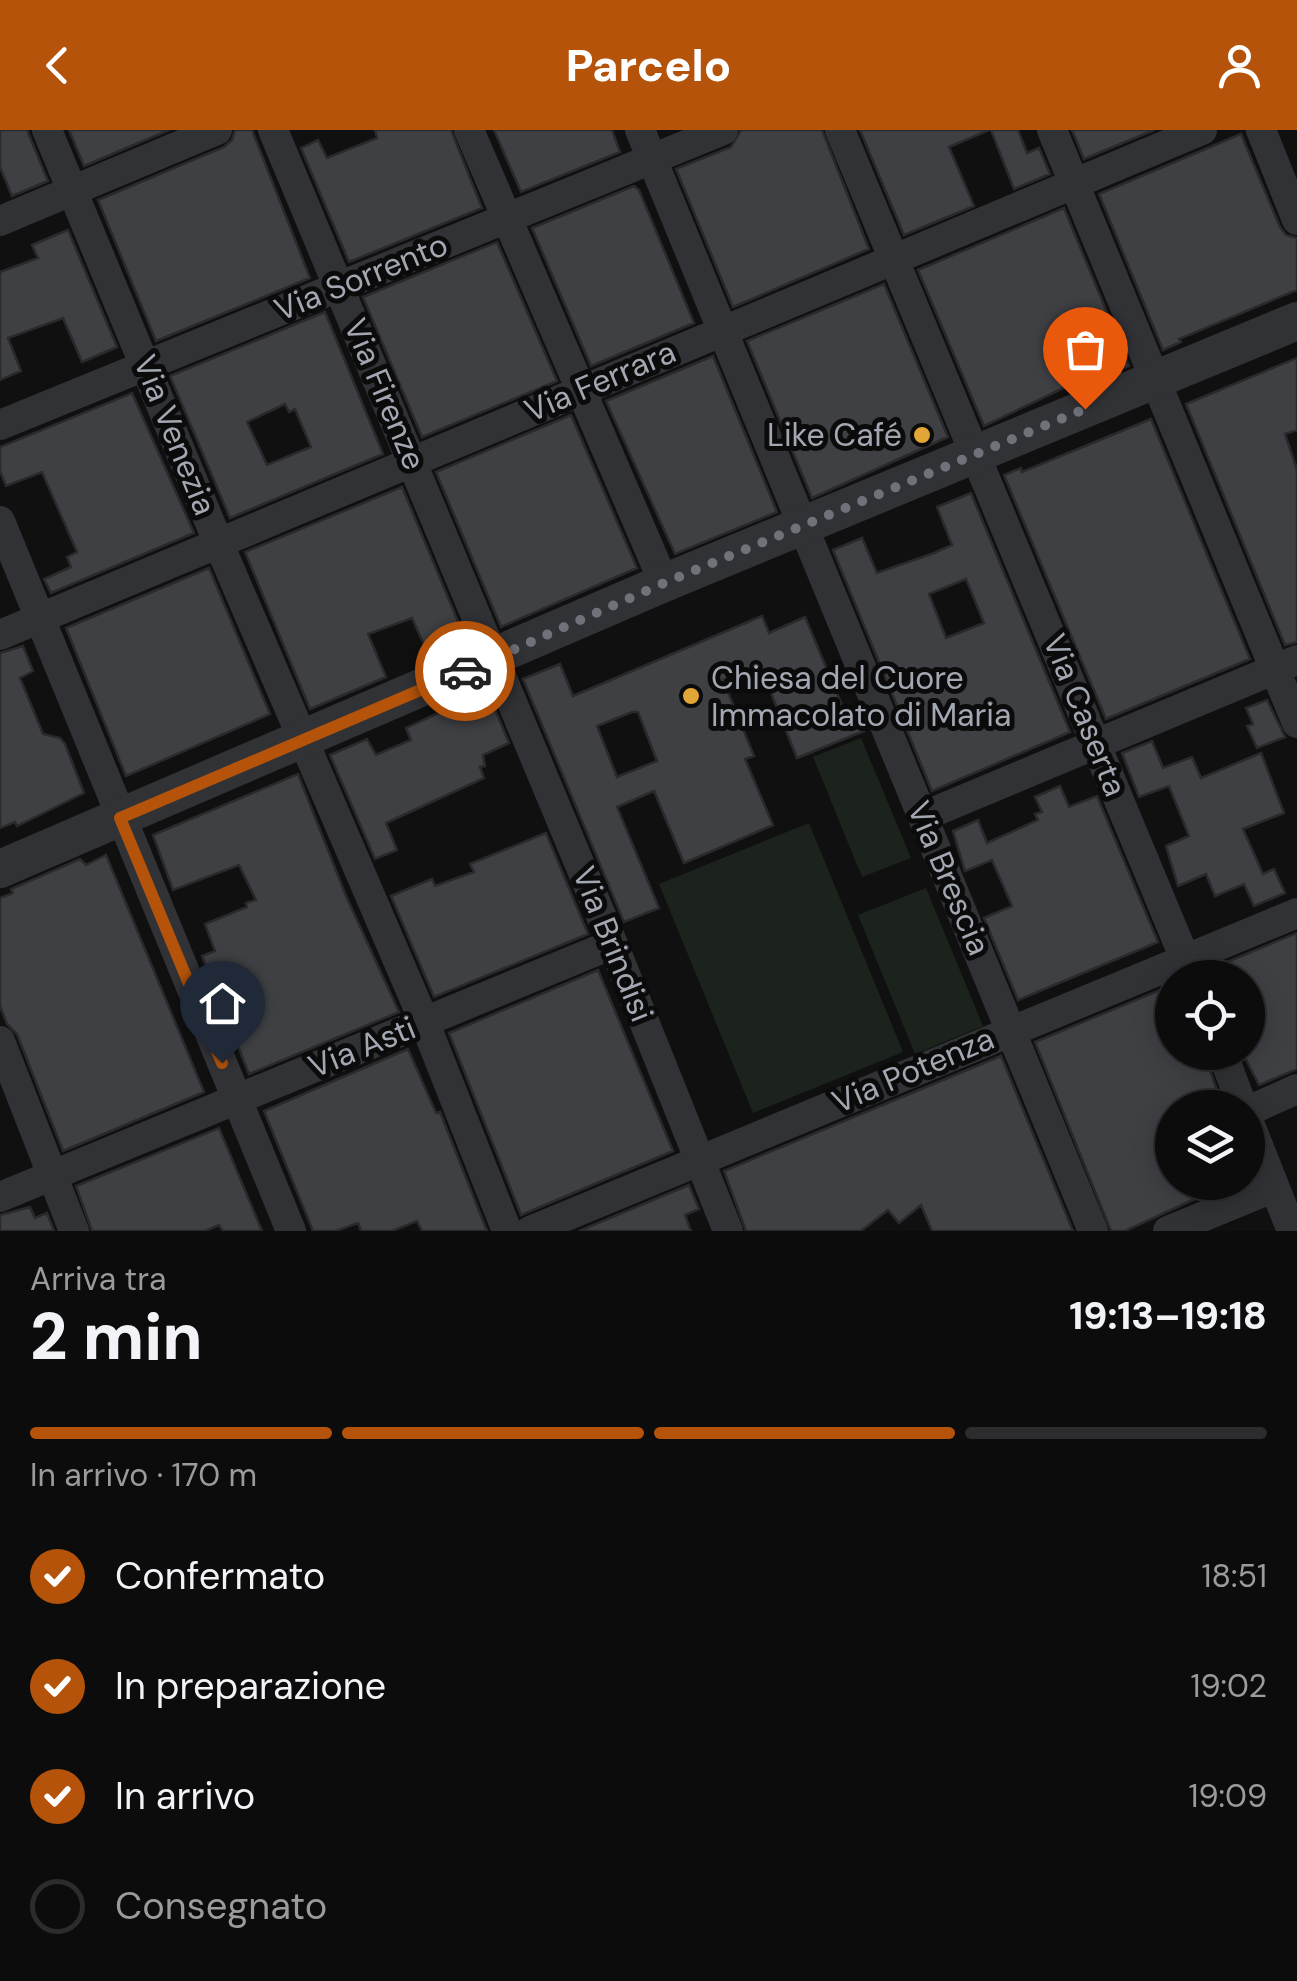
<!DOCTYPE html>
<html lang="it">
<head>
<meta charset="utf-8">
<style>
  :root { --surface:#0c0c0d; --page:#151516; --text:#f1f3f6; --muted:#9a9b9d; --line:#2c2c2e; --accent:#b45309 }
  body { margin:0; font-family:"DM Sans",sans-serif; background:var(--page); color:var(--text); height:100vh; display:flex; flex-direction:column; font-size:38px; white-space:nowrap }
  * { box-sizing:border-box; margin:0 }
  p { font-size:32px; color:var(--muted) }
  .icon { flex:none; width:55px; height:55px; fill:none; stroke:currentColor; stroke-width:2; stroke-linecap:round; stroke-linejoin:round }
  .map { position:relative; height:1101px; overflow:hidden }
  .drawer { display:flex; flex-direction:column; background:var(--surface); flex:1 }
  .drawer>* { flex:none }
  .buttons { position:absolute; left:1155px; top:830px; display:grid; gap:20px }
  .buttons a { display:grid; place-items:center; width:110px; height:110px; border-radius:50%; background:var(--surface); box-shadow:0 5px 25px #0003,0 0 0 2px var(--line); font-size:50px }
  .pin { position:absolute; display:grid; place-items:center; width:85px; height:85px; color:#fff; margin:-102px -42px; border-radius:50% 50% 50% 0; rotate:-45deg; box-shadow:0 0 10px #0007 }
  .pin .icon { rotate:45deg }
  .courier { position:absolute; display:grid; place-items:center; width:100px; height:100px; margin:-50px; border:8px solid #b45309; border-radius:50%; background:#fff; color:#222; box-shadow:0 2px 12px #0007 }
  .head em { font-style:normal; font-weight:800 }
  .head div { display:flex; flex-direction:column-reverse }
  .head { display:flex; align-items:center; justify-content:space-between; height:170px; padding:0 30px }
  h1 { font-size:65px; font-weight:800; line-height:75px }
  .bar { display:grid; grid-template-columns:repeat(4,1fr); gap:15px 10px; align-content:center; height:120px; padding:0 30px }
  .bar i { height:12px; border-radius:8px; background:var(--line) }
  .bar .current { background:var(--accent) }
  .bar p { grid-column:span 4 }
  ol { padding:0 30px; list-style:none }
  li { display:flex; align-items:center; gap:30px; height:110px }
  li p { margin-inline-start:auto }
  li .icon { padding:10px; border-radius:50%; background:var(--accent); color:#fff; stroke-width:4 }
  li:last-child { color:var(--muted) }
  li i { width:55px; height:55px; border:5px solid var(--line); border-radius:50% }
  header { display:flex; justify-content:space-between; align-items:center; height:130px; padding:0 30px; background:var(--accent); color:#fff; font-size:45px; font-weight:800 }
  .map>svg:first-child { display:block }
  .green { fill:#1c231d }
  .building { fill:#3f4044; stroke:#2a2a2d; stroke-width:2.5; fill-rule:evenodd }
  .lines { fill:none; stroke-linecap:round; stroke-linejoin:round }
  .minor { stroke:#313236; stroke-width:30 }
  .tertiary { stroke:#313236; stroke-width:38 }
  .done { stroke:#6f7279; stroke-width:10; stroke-dasharray:0 18 }
  .route { stroke:#b45309; stroke-width:12 }
  .poi-dot { fill:#e2a637; stroke:#0b0b0c; stroke-width:4 }
  .labels { text-anchor:middle; dominant-baseline:central; stroke-width:10; stroke-linejoin:round; paint-order:stroke }
  .street-label { font-size:32px; fill:#a2a7b1; stroke:#0b0b0c }
  .poi-label { font-size:32px; fill:#a2a7b1; stroke:#0b0b0c; text-anchor:end }
</style>
</head>
<body>
<header><svg class="icon" aria-label="back" viewBox="0 0 24 24"><path d="M15 5l-7 7 7 7"/></svg>Parcelo<svg class="icon" aria-label="person" viewBox="0 0 24 24"><circle cx="12" cy="8" r="4"/><path d="M4 21q1-7 8-7t8 7"/></svg></header>
<div class="map">
<svg width="1297" height="1101" viewBox="0 0 1297 1101">
  <rect width="100%" height="100%" fill="#101011"/>
  <!-- green -->
  <path class="green" d="M861 608 911 728 862 747 813 627Z
    M809 693 903 922 753 983 659 754Z
    M926 758 983 896 915 924 858 785Z"/>
  <!-- building -->
  <path class="building" d="M0 0H27L48 51 12 66 0 37Z
    M69 0H169L84 36Z
    M235 0H252L310 148 156 211 98 70 224 17 232 10Z
    M375 0H451L482 78 349 132 301 18 318 10 327 28 377 8Z
    M494 0H612L620 22 521 62Z
    M741 0H822L869 119 733 177 676 39 731 17Z
    M860 0H989L949 17 974 76 904 105Z
    M991 0H1018L1027 23 1039 18 1050 44 1014 59Z
    M1072 0H1154L1084 29Z
    M1241 4 1280 97 1286 105 1297 108V160L1179 209 1181 212 1163 220 1099 64Z
    M634 56 639 60 694 193 591 236 532 98Z
    M1064 78 1129 236 1118 240 1116 236 1072 254 984 296 918 140Z
    M68 100 117 217 82 232 63 188 8 208 21 241 0 250V142L38 128 32 115Z
    M497 112 557 251 422 307 363 167Z
    M884 154 948 307 812 368 747 211Z
    M325 182 383 324 230 388 170 246ZM285 274 289 282 295 279 311 317 267 335 247 292Z
    M713 226 777 382 675 424 606 271Z
    M1297 228V300L1285 304 1297 340V512L1285 515 1186 274Z
    M132 263 194 403 51 463 44 449 71 437 67 427 77 422 42 342 6 356 0 341V317Z
    M571 285 637 438 501 497 436 342Z
    M1151 289 1250 529 1106 589 1004 345 1021 338 1022 342Z
    M402 357 467 513 430 528 412 488 368 504 386 547 310 579 245 422Z
    M971 363 1070 602 932 661 833 420 862 408 877 443 934 423 952 415 937 377ZM966 449 984 493 946 508 929 464Z
    M209 438 270 584 126 646 66 498Z
    M762 486 769 503 805 487 844 580 854 576 864 601 797 628 760 535 723 550 754 626 745 629 773 695 684 733 654 661 617 677 659 778 624 792 523 549 560 534 573 566ZM632 582H638L657 631 617 647 597 596Z
    M23 516 33 541 20 548 43 604 60 608 65 614 84 663 17 696 15 692 0 698V523Z
    M487 560 509 613 483 625 485 636 480 637 484 648 386 693 397 720 375 729 330 625 367 609 376 625 411 610 406 598Z
    M1267 570 1285 607 1257 618 1247 596 1253 594 1246 578Z
    M1152 611 1163 638 1192 627 1201 648 1261 623 1284 683 1243 699 1263 744 1274 739 1285 763 1254 776 1244 754 1215 766 1206 744 1178 756 1166 716 1189 706 1169 656 1139 667 1122 623Z
    M298 644 346 766 399 882 249 944 202 826 215 821 205 794 247 777 246 773 256 770 239 735 173 760 153 705Z
    M1060 656 1069 677 1097 666 1158 812 1018 870 984 788 1012 776 992 730 965 741 953 701 978 690 987 713 1038 690 1035 684 1042 682 1035 667Z
    M546 703 588 804 434 867 391 766 432 749 435 756 474 742 470 734Z
    M106 725 204 962 63 1021 17 904 7 894 0 876V768L13 763 11 759 80 729 86 735Z
    M1297 803V939L1259 955 1242 922H1248V848H1211L1210 839Z
    M598 840 673 1021 521 1085 449 903Z
    M1172 855V922H1204L1223 978H1172V1052H1232L1125 1101H1111L1035 912Z
    M408 919 436 983 440 982 487 1101H422L417 1091 392 1101H361L358 1093 336 1101H313L264 981Z
    M1001 926 1073 1101H932L921 1075 899 1093 888 1080 861 1101H746L724 1041Z
    M219 998 262 1101H223L219 1095 205 1101H92L76 1056Z
    M689 1055 699 1079 685 1085 691 1101H579Z
    M30 1077 35 1088 47 1083 54 1101H0V1085Z"/>
  <g class="lines">
    <!-- minor -->
    <path class="minor" d="M47 0 218 412 424 891 507 1101
      M273 0 613 814 728 1101
      M469 0 664 453
      M640 0 1093 1101
      M840 0 1193 848
      M1052 0 1297 593
      M1261 0 1297 90
      M0 91 217 0
      M0 295 723 0
      M0 391 291 1101
      M0 505 1202 0
      M924 686 1297 530
      M0 911 74 1101
      M1222 922 1243 978
      M1248 981 1297 959
      M1248 990 1292 1101
      M0 1067 613 814
      M530 1101 1297 783
      M1168 1101 1273 1058"/>
    <!-- tertiary -->
    <path class="tertiary" d="M0 739 664 453 1297 191"/>
  </g>
  <g class="lines">
    <!-- done -->
    <path class="done" d="M465 541 664 453 1085 279"/>
    <!-- route -->
    <path class="route" d="M222 933 120 688 465 541"/>
  </g>
  <!-- markers -->
  <g class="poi-dot">
    <circle cx="922" cy="305" r="10"/>
    <circle cx="691" cy="566" r="10"/>
  </g>
  <g class="labels">
    <!-- street labels -->
    <g class="street-label">
      <text transform="translate(361 147) rotate(-22)">Via Sorrento</text>
      <text transform="translate(600 251) rotate(-23)">Via Ferrara</text>
      <text transform="translate(385 264) rotate(67)">Via Firenze</text>
      <text transform="translate(175 305) rotate(68)">Via Venezia</text>
      <text transform="translate(1085 585) rotate(68)">Via Caserta</text>
      <text transform="translate(949 748) rotate(67)">Via Brescia</text>
      <text transform="translate(613 814) rotate(68)">Via Brindisi</text>
      <text transform="translate(362 917) rotate(-22)">Via Asti</text>
      <text transform="translate(913 940) rotate(-23)">Via Potenza</text>
    </g>
    <!-- poi labels -->
    <g class="poi-label">
      <text x="902" y="305">Like Café</text>
      <text x="711" y="548" text-anchor="start">Chiesa del Cuore<tspan x="711" dy="37">Immacolato di Maria</tspan></text>
    </g>
  </g>
</svg>
<div class="buttons">
<a><svg class="icon" aria-label="locate" viewBox="0 0 24 24"><circle cx="12" cy="12" r="6"/><path d="M12 2v4M12 18v4M2 12h4M18 12h4"/></svg></a>
<a><svg class="icon" aria-label="layers" viewBox="0 0 24 24"><path d="M12 4l9 5-9 5-9-5zM3 14l9 5 9-5"/></svg></a>
</div>
<div class="pin" style="left:1085px;top:279px;background:#ea580c"><svg class="icon" aria-label="bag" viewBox="0 0 24 24"><path d="M5 8h14l-1 12H6zM9 8a3 3 0 0 1 6 0"/></svg></div>
<div class="pin" style="left:222px;top:933px;background:#1f2937"><svg class="icon" aria-label="home" viewBox="0 0 24 24"><path d="M3 11l9-7 9 7M6 9v11h12V9"/></svg></div>
<div class="courier" style="left:465px;top:541px"><svg class="icon" aria-label="car" viewBox="0 0 24 24"><path d="M5 17H2v-5l4-1 3-4h7l3 4 3 1v5h-3M9 17h6M6 11h13"/><circle cx="7" cy="17" r="2"/><circle cx="17" cy="17" r="2"/></svg></div>
</div>
<section class="drawer">
<div class="head"><div><h1>2 min</h1><p>Arriva tra</p></div><em>19:13–19:18</em></div>
<div class="bar"><i class="current"></i><i class="current"></i><i class="current"></i><i></i><p>In arrivo · 170 m</p></div>
<ol>
<li><svg class="icon" aria-label="check" viewBox="0 0 24 24"><path d="M5 12l5 5 9-10"/></svg>Confermato<p>18:51</p></li>
<li><svg class="icon" aria-label="check" viewBox="0 0 24 24"><path d="M5 12l5 5 9-10"/></svg>In preparazione<p>19:02</p></li>
<li><svg class="icon" aria-label="check" viewBox="0 0 24 24"><path d="M5 12l5 5 9-10"/></svg>In arrivo<p>19:09</p></li>
<li><i></i>Consegnato</li>
</ol>
</section>
</body>
</html>
